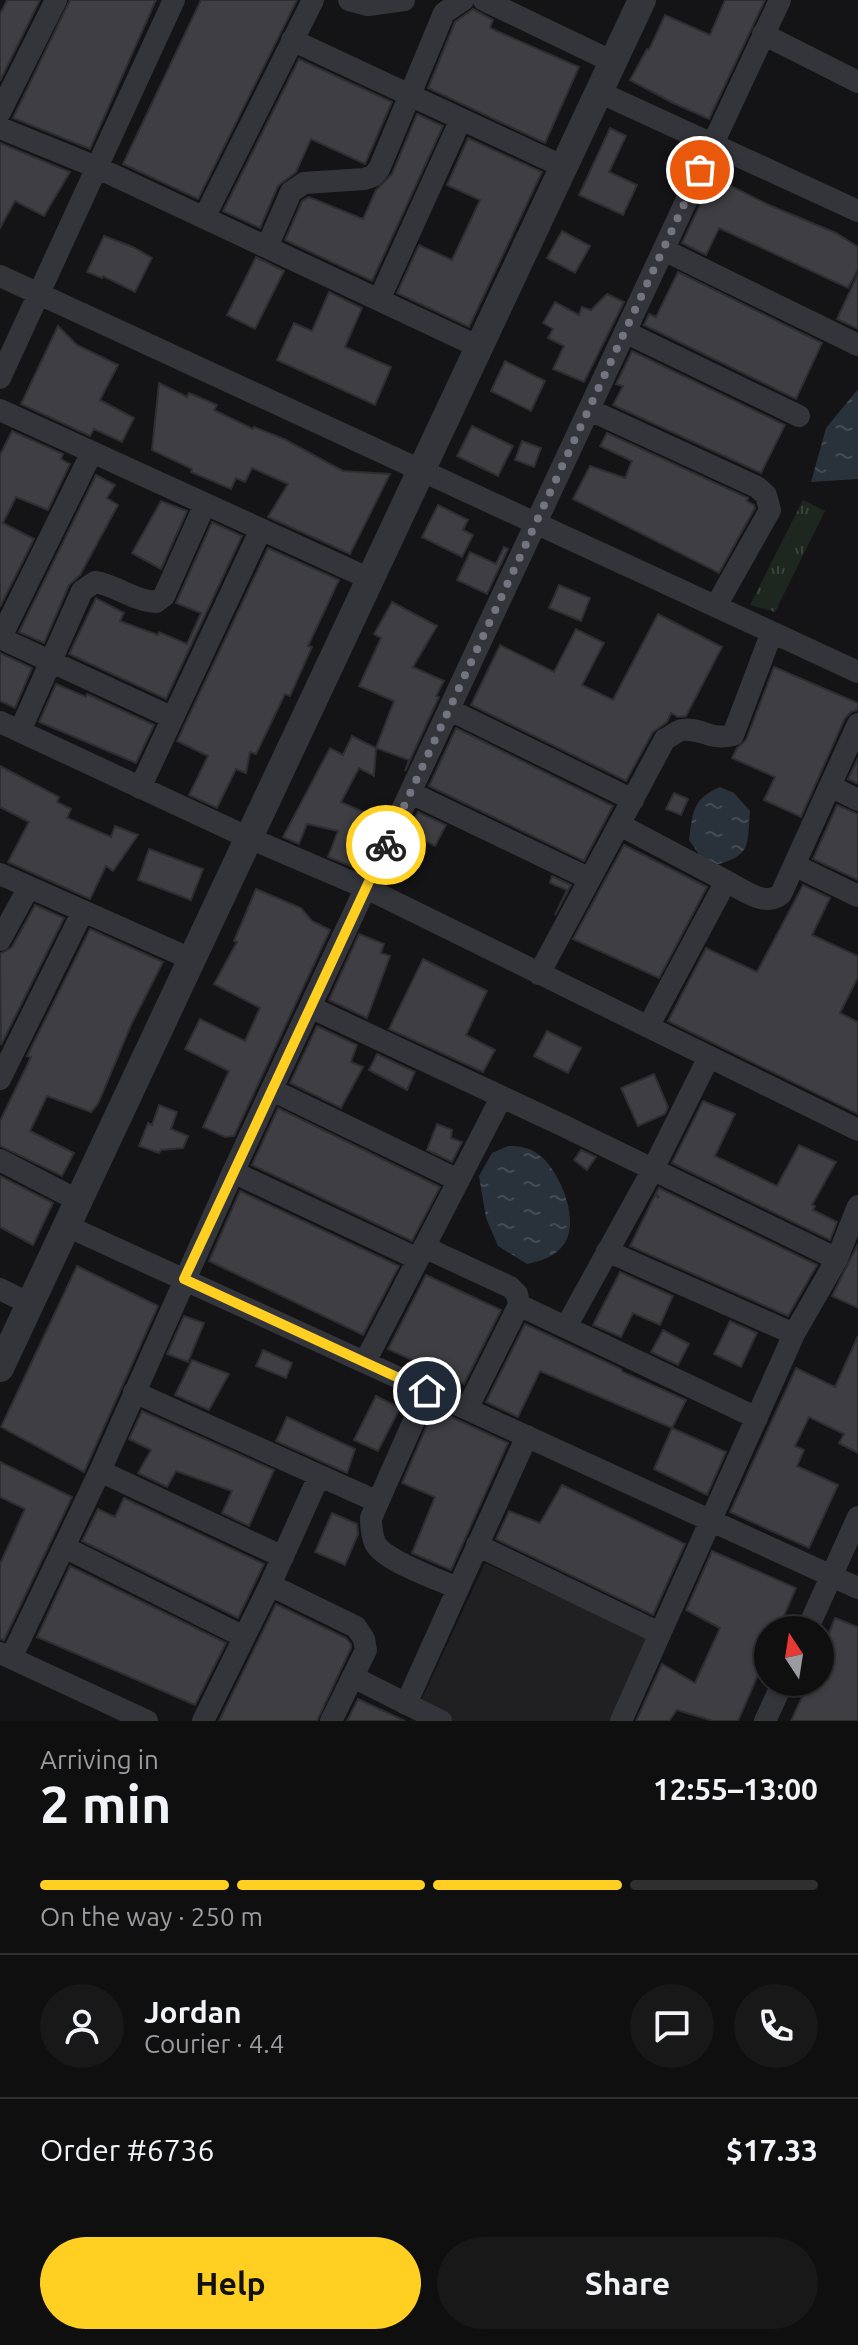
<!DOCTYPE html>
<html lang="en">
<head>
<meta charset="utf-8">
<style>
  :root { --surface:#0f0f10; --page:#181819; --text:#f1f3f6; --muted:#9b9c9f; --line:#2f2f30; --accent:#ffd022 }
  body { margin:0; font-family:Ubuntu,sans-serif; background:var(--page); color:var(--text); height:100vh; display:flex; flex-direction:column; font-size:30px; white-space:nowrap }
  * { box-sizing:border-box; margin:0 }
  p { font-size:26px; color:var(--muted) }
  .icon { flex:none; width:44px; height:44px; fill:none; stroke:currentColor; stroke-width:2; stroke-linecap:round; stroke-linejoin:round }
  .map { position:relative; height:1721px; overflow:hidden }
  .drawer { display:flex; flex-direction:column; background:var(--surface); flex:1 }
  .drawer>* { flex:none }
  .needle { width:52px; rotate:348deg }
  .tools { position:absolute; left:754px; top:1616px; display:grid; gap:16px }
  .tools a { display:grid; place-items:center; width:80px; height:80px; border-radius:50%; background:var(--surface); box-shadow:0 2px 6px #0004,0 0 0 2px var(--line); font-size:40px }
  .pin { position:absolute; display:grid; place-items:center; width:68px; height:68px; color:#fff; margin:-34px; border:4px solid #fff; border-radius:50%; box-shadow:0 2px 8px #0007 }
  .courier { position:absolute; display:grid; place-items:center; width:80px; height:80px; margin:-40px; border:6px solid #ffd022; border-radius:50%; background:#fff; color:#222; box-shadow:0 2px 10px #0007 }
  .headline em { font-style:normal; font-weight:600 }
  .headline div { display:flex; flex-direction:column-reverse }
  .headline { display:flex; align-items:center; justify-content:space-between; height:136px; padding:0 40px }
  h1 { font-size:52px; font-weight:600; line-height:60px }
  .bar { display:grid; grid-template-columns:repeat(4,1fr); gap:12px 8px; align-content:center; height:96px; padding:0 40px }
  .bar i { height:10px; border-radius:6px; background:var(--line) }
  .bar .current { background:var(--accent) }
  .bar p { grid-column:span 4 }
  .line { display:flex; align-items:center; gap:20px; padding:0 40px; border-top:2px solid var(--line) }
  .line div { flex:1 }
  .round { display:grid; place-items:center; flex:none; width:84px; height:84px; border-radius:42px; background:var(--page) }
  .primary-button { display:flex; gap:16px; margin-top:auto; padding:16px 40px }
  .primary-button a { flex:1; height:92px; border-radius:48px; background:var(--accent); color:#111; font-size:32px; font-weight:600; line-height:92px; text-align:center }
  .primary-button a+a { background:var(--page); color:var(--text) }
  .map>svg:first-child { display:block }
  .built { fill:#202023 }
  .park { fill:url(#park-tufts) }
  .water { fill:url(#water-ripples) }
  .building { fill:#3e3e43; stroke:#2e2e32; stroke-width:2 }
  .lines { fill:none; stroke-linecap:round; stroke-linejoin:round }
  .minor { stroke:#34353b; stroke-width:22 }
  .tertiary { stroke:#34353b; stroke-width:28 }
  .done { stroke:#72747f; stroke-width:8; stroke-dasharray:0 14.4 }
  .route { stroke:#ffd022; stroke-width:10 }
</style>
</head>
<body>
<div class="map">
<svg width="858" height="1721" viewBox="0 0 858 1721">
  <defs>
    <pattern id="park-tufts" width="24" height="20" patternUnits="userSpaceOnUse" patternTransform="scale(2)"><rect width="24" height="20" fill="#1e2620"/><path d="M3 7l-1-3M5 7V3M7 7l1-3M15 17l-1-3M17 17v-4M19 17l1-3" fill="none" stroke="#3c433e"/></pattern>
    <pattern id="water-ripples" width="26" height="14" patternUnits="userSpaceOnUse" patternTransform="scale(2)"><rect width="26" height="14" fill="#29313a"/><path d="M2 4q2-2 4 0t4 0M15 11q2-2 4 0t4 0" fill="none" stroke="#454c54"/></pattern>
  </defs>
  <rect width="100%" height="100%" fill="#141416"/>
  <!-- built -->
  <path class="built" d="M485 1563 654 1640 617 1721H453L419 1705Z"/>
  <!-- park -->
  <path class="park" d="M803 500 825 511 775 612 750 605Z"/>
  <!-- water -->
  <path class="water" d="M858 389V479L811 482 826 428Z
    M720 787 734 793 750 811C747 845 752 856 715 865L700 856 689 840C693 812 692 799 720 787Z
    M508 1146C519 1146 529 1147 538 1154 559 1169 581 1220 564 1244 555 1257 541 1261 527 1264L498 1246 486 1218 479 1176 492 1153Z"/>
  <!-- building -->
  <path class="building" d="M7 0H40L0 81V14Z
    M70 0H156L90 149 13 118Z
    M201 0H297L198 199 123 164Z
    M725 0H765L709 119 673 103 630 80 647 49 649 50 665 15 710 35Z
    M473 9 493 20 490 27 492 29 579 67 545 143 428 88 455 22Z
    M299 59 392 102 365 164 311 139 296 172 278 186 260 228 223 211Z
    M417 114 443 126 372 281 285 240 302 201 309 197 363 219 376 190 392 174Z
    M610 128 626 136 609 172 637 185 623 215 579 195Z
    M468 138 542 172 469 327 397 293 419 245 452 260 480 200 447 185Z
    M0 143 70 172 44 216 15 201 0 228Z
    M713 177 769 205 836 233 858 247V269L848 288 719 228 706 255 682 243Z
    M562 231 590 246 575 273 547 258Z
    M104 236 133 247 152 258 135 292 103 276 102 278 87 272Z
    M256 257 284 271 255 329 227 315Z
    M678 272 822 343 796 399 644 325 649 314 656 317Z
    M858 274V329L837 319Z
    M329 292 362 308 345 347 391 367 375 405 277 360 294 323 312 331Z
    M607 294 624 302 584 382 553 369 564 346 548 338 553 329 543 323 555 302 579 315 582 307 591 310Z
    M58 326 77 345 118 365 100 400 134 418 122 442 94 429 90 436 21 404Z
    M632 351 785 425 761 473 613 405 623 386 616 384Z
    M505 361 545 381 531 411 491 391Z
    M159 383 187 397 189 393 217 405 214 410 253 429 254 427 284 439 343 471 390 474 350 554 268 517 288 484 252 468 245 482 236 478 231 489 191 472 192 469 152 450Z
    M472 426 513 446 498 476 457 456Z
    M12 431 63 454 61 459 70 464 48 510 16 497 3 523 34 539 0 607V455Z
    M607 433 748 498 747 501 754 505 755 508 719 573 573 499 590 466 625 478 632 461 600 446Z
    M522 441 541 448 534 467 515 460Z
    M96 475 115 485 107 498 118 505 80 575 69 585 44 643 19 632Z
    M161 501 187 511 161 569 132 553Z
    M438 505 468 520 463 530 473 535 462 557 422 537Z
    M212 522 242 536 166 699 69 654 96 598 124 613 120 621 158 635 159 632 187 644 201 613 176 603Z
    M504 547 508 549 487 594 457 580 470 552 496 564Z
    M268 548 339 580 308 646 312 647 290 696 285 694 256 754 250 752 246 773 236 769 217 808 189 795 208 756 177 741Z
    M559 585 590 598 581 621 549 608Z
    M392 602 437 626 413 667 444 681 436 696 439 697 405 771 409 760 376 748 394 701 359 686 381 638 374 634Z
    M658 614 722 647 686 716 678 717 671 713 667 722 653 732 626 781 471 705 500 645 554 672 576 629 604 643 582 685 613 700Z
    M0 653 32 668 15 708 0 701Z
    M774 667 858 703V710L851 712 845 718 801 817 764 800 775 777 732 758 737 748 746 740Z
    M56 684 86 697 87 694 154 725 136 763 39 722Z
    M456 728 613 806 584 861 429 786Z
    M352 736 376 748 374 776 359 768 341 802 370 815 369 838 366 836 353 867 328 857 338 831 307 824 299 844 283 837 330 748 343 755Z
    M858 758V784L848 779Z
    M0 766 59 797 57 802 71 809 67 818 111 837 115 826 138 835 113 871 106 866 90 899 8 862 29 822 0 807Z
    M674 793 688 799 681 815 666 809Z
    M837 805 858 814V880L813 859Z
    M418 812 446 825 435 846 407 832Z
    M624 845 707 887 659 978 573 939Z
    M149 849 203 869 191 900 138 880Z
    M552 876 571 885 555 915 567 890 550 883Z
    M803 885 830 898 812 935 858 956V977L840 1013 858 1022V1114L668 1021 706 948 757 972Z
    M256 889 301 908 312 921 330 930 234 1136 225 1137 203 1127 229 1071 185 1049 200 1019 245 1041 260 1008 214 984 237 942 234 941Z
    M35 905 64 918 1 1045 0 954 12 947Z
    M90 929 163 962 131 1025 98 1104 91 1112 47 1096 30 1131 74 1153 62 1176 0 1146V1121L31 1057 27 1056Z
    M359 934 384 944 381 953 390 956 367 1018 329 1000Z
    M423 959 487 991 466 1035 495 1050 483 1072 389 1029Z
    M317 1026 357 1045 351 1062 363 1067 341 1108 290 1083Z
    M547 1031 581 1048 568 1073 534 1056Z
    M377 1054 415 1072 407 1090 369 1070Z
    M654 1074 668 1107 665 1114 638 1126 621 1088Z
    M703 1101 735 1114 715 1156 777 1186 799 1145 836 1162 812 1205 815 1206 813 1210 837 1222 830 1240 672 1163Z
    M159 1105 177 1112 171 1129 188 1136 183 1148 161 1150 159 1153 139 1146 148 1123 152 1125Z
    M278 1108 440 1187 412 1241 252 1165Z
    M437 1124 452 1130 451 1138 462 1142 452 1162 427 1150Z
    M581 1150 596 1157 587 1170 574 1160Z
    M0 1176 53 1203 33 1245 0 1227Z
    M659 1188 817 1265 788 1316 630 1246 655 1195 659 1198 656 1193Z
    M240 1191 399 1266 363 1335 209 1261Z
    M858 1244V1308L832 1296Z
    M77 1266 158 1306 84 1472 1 1427Z
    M620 1272 673 1296 660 1325 633 1313 621 1337 593 1325Z
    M426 1275 501 1310 464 1384 388 1349Z
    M184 1316 204 1323 188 1362 167 1354Z
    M730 1321 757 1333 741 1367 714 1354Z
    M525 1324 621 1369 623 1372 686 1400 672 1428 540 1371 518 1417 486 1402Z
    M663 1330 689 1344 678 1365 651 1352Z
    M858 1336V1453L839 1443 844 1434 809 1417 795 1446 804 1450 797 1466 838 1485 809 1548 730 1512 796 1368 835 1387Z
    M263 1350 292 1363 286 1378 256 1366Z
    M192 1360 229 1374 209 1410 175 1395Z
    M376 1396 400 1408 378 1451 354 1440Z
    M434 1409 508 1443 451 1570 412 1553 435 1497 402 1483Z
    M142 1411 274 1470 249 1526 222 1513 232 1491 176 1471 167 1487 138 1473 151 1450 129 1439Z
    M287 1417 355 1449 347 1473 276 1441Z
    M672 1428 726 1452 707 1495 654 1469Z
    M0 1462 72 1497 4 1640 0 1639V1564L25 1509 0 1497Z
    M562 1485 685 1544 653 1615 496 1539 509 1511 540 1523Z
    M124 1498 264 1564 238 1618 82 1541 98 1509 115 1517Z
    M332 1513 357 1524 358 1534 345 1565 315 1552Z
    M712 1551 796 1588 778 1630H768V1652L738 1721H713L677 1710 669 1721H636L662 1664 695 1683 720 1628 686 1610Z
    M70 1566 226 1643 195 1705 37 1637Z
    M276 1604 346 1638 351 1644V1648L317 1721H219Z
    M835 1618 858 1627V1721H791L809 1682H820V1655Z
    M358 1699 405 1721H347Z"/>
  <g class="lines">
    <!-- minor -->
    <path class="minor" d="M349 0 368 5 404 0
      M484 0 613 62
      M763 34 858 82
      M292 40 564 167
      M599 92 858 211
      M0 112 56 0
      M0 128 96 167 479 347
      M204 218 313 0
      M267 247 291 192 304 183 364 179 373 176 379 169 444 13 463 0
      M664 250 858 345
      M0 276 858 672
      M379 300 461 119
      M625 332 799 416
      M0 378 174 0
      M0 410 370 579
      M590 410 757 487 766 495 770 510 716 606
      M0 638 173 718
      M0 639 92 452
      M450 710 633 800
      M0 722 249 838 366 888 858 1130
      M20 731 82 591 95 582C116 585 134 601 156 602L164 596 205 504
      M830 786 858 800
      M140 788 261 529
      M411 793 590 879
      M620 825 726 881 648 1027
      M794 865 858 896
      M0 874 191 959
      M726 881C742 889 765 908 781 894L858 724
      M0 940 29 887
      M539 974 665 739C670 737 677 731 682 730 701 727 709 741 733 735L772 632
      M310 1007 564 1126 837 1259
      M0 1079 83 911
      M272 1090 458 1180
      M0 1160 79 1201
      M233 1172 418 1259
      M67 1226 858 1588
      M424 1247 510 1287 517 1294 519 1305 467 1409
      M607 1251 794 1334
      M0 1289 30 1304
      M519 1305 757 1418
      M566 1327 652 1171 709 1057
      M365 1362 501 1098
      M427 1391 371 1518C371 1526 372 1535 375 1543 384 1561 438 1579 457 1588
      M134 1392 378 1502
      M100 1471 283 1557
      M477 1545 659 1633
      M64 1547 244 1637
      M270 1585 356 1627 364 1639 366 1650 331 1721
      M807 1630 858 1517
      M0 1653 147 1721
      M11 1658 100 1471 233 1172 780 0
      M353 1677 441 1721
      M406 1704 527 1436
      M203 1721 270 1585 319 1476
      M621 1721 794 1334 837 1259 858 1206
      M765 1721 783 1682"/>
    <!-- tertiary -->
    <path class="tertiary" d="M0 1368 642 0"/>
  </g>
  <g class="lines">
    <!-- done -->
    <path class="done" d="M386 845 700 170"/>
    <!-- route -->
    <path class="route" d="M386 845 184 1279 427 1391"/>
  </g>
</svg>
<div class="tools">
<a><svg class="needle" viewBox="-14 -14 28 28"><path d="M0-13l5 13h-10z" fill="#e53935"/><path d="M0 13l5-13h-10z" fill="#9b9c9f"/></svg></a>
</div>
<div class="pin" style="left:700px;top:170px;background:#ea580c"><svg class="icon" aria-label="bag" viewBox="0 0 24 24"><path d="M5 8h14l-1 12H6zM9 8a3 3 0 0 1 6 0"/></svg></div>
<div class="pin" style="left:427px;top:1391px;background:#1f2937"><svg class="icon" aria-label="home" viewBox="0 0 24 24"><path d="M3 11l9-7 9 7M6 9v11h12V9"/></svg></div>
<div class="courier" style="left:386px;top:845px"><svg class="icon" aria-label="bike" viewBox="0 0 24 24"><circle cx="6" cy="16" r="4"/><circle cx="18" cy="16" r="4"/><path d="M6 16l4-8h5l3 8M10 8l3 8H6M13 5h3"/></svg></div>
</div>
<section class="drawer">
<div class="headline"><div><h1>2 min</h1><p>Arriving in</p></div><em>12:55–13:00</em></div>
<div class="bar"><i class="current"></i><i class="current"></i><i class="current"></i><i></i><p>On the way · 250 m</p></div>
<div class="line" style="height:144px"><a class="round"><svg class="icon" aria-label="person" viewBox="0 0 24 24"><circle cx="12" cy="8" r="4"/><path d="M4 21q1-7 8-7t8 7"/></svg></a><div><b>Jordan</b><p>Courier · 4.4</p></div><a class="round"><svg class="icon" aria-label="chat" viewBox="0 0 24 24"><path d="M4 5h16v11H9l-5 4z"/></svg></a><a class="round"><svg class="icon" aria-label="phone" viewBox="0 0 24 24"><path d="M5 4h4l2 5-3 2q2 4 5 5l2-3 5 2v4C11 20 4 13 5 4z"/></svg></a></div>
<div class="line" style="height:104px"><div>Order #6736</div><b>$17.33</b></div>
<div class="primary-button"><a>Help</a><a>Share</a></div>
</section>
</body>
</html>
